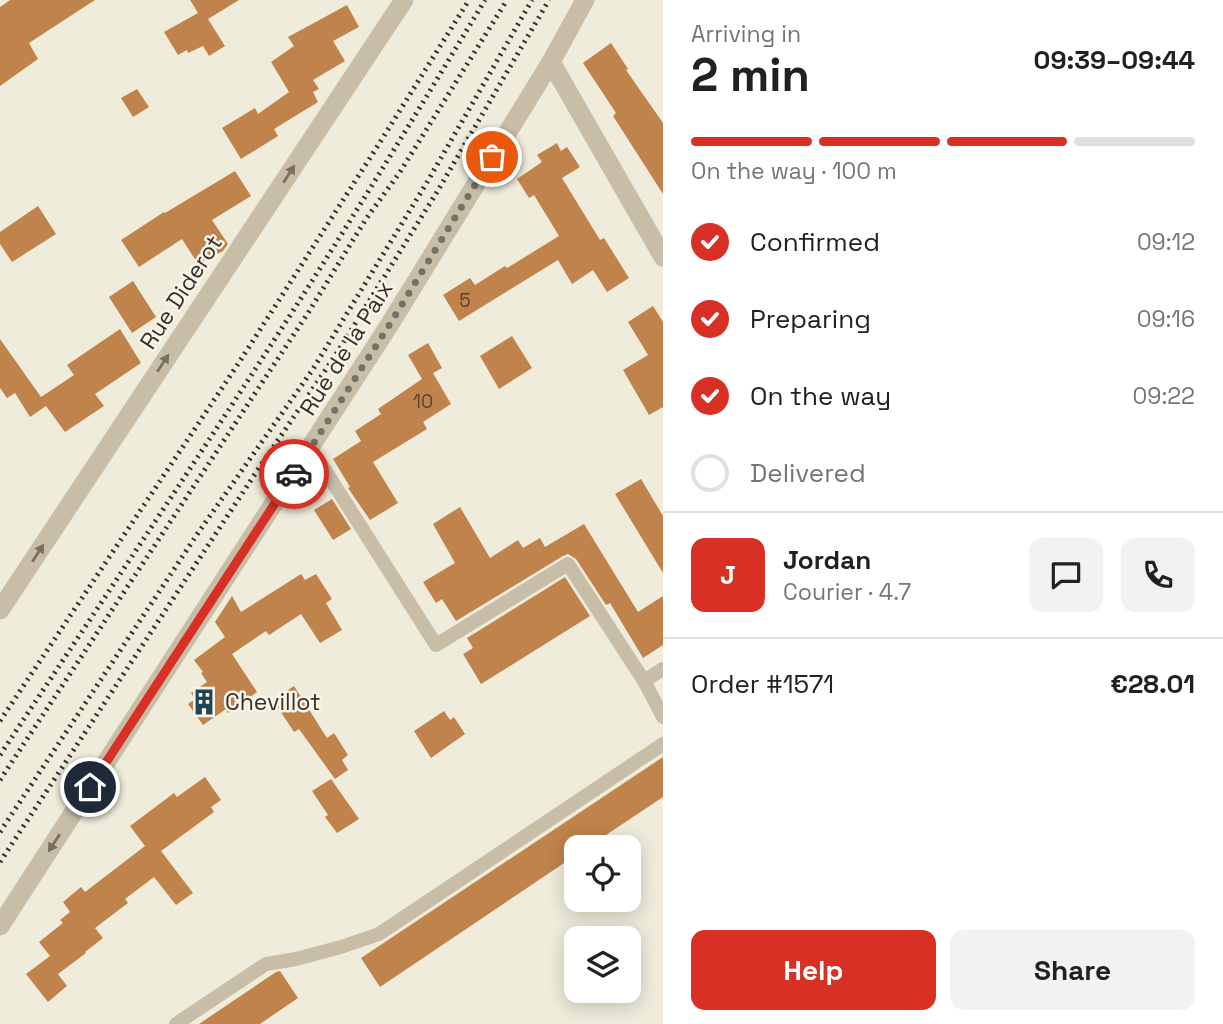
<!DOCTYPE html>
<html lang="en">
<head>
<meta charset="utf-8">
<style>
  :root { --surface:#fff; --page:#f2f2f2; --text:#202124; --muted:#757577; --line:#e0e0e0; --accent:#d93025 }
  body { margin:0; font-family:"Space Grotesk",sans-serif; background:var(--page); color:var(--text); height:100vh; display:flex; flex-direction:column; font-size:26px; white-space:nowrap }
  * { box-sizing:border-box; margin:0 }
  p { font-size:23px; color:var(--muted) }
  .icon { flex:none; width:38px; height:38px; fill:none; stroke:currentColor; stroke-width:2; stroke-linecap:round; stroke-linejoin:round }
  .map { position:relative; flex:1; overflow:hidden }
  .sheet { display:flex; flex-direction:column; background:var(--surface); width:560px }
  .sheet>* { flex:none }
  .controls { position:absolute; left:564px; top:835px; display:grid; gap:14px }
  .controls a { display:grid; place-items:center; width:77px; height:77px; border-radius:14px; background:var(--surface); box-shadow:0 4px 18px #0003; font-size:35px }
  .pin { position:absolute; display:grid; place-items:center; width:60px; height:60px; color:#fff; margin:-30px; border:4px solid #fff; border-radius:50%; box-shadow:0 2px 7px #0007 }
  .courier { position:absolute; display:grid; place-items:center; width:70px; height:70px; margin:-35px; border:5px solid #d93025; border-radius:50%; background:#fff; color:#222; box-shadow:0 2px 9px #0007 }
  .head em { font-style:normal; font-weight:700 }
  .head div { display:flex; flex-direction:column-reverse }
  .head { display:flex; align-items:center; justify-content:space-between; height:119px; padding:0 28px }
  h1 { font-size:46px; font-weight:700; line-height:52px }
  .bar { display:grid; grid-template-columns:repeat(4,1fr); gap:10px 7px; align-content:center; height:84px; padding:0 28px }
  .bar i { height:9px; border-radius:5px; background:var(--line) }
  .bar .current { background:var(--accent) }
  .bar p { grid-column:span 4 }
  .line { display:flex; align-items:center; gap:18px; padding:0 28px; border-top:2px solid var(--line) }
  .line div { flex:1 }
  .round { display:grid; place-items:center; flex:none; width:74px; height:74px; border-radius:14px; background:var(--page) }
  ol { padding:0 28px; list-style:none }
  li { display:flex; align-items:center; gap:21px; height:77px }
  li p { margin-inline-start:auto }
  li .icon { padding:7px; border-radius:50%; background:var(--accent); color:#fff; stroke-width:4 }
  li:last-child { color:var(--muted) }
  li i { width:38px; height:38px; border:4px solid var(--line); border-radius:50% }
  .cta { display:flex; gap:14px; margin-top:auto; padding:14px 28px }
  .cta a { flex:1; height:80px; border-radius:14px; background:var(--accent); color:#fff; font-size:28px; font-weight:700; line-height:80px; text-align:center }
  .cta a+a { background:var(--page); color:var(--text) }
  main { display:flex; flex:1; min-height:0 }
  .map>svg:first-child { display:block }
  .building { fill:#bf834b }
  .lines { fill:none; stroke-linecap:round; stroke-linejoin:round }
  .service { stroke:#c8bea8; stroke-width:14 }
  .minor { stroke:#c8bea8; stroke-width:19 }
  .rail { stroke:#352f28; stroke-width:5; stroke-dasharray:2 5; stroke-linecap:butt }
  .oneway { fill:#776f62 }
  .done { stroke:#767167; stroke-width:7; stroke-dasharray:0 12.6 }
  .route { stroke:#d93025; stroke-width:9 }
  .labels { text-anchor:middle; dominant-baseline:central; stroke-width:5; stroke-linejoin:round; paint-order:stroke }
  .number-label { font-size:19px; fill:#584431 }
  .street-label { font-size:23px; fill:#352f28; stroke:#f8f5e8 }
  .poi-label { font-size:23px; fill:#352f28; stroke:#f8f5e8; text-anchor:start }
</style>
</head>
<body>
<main>
<div class="map">
<svg width="663" height="1024" viewBox="0 0 663 1024">
  <rect width="100%" height="100%" fill="#f0ecdc"/>
  <!-- building -->
  <path class="building" d="M10 0H95L29 43 38 59 0 86V7Z
    M190 0H239L208 19 225 46 209 56 203 46 188 53 187 50 178 55 164 32 198 13Z
    M347 5 359 27 333 41 345 61 313 80 319 89 313 92 318 102 274 129 278 136 241 159 222 128 255 108 258 114 289 92 271 62 294 46 288 37Z
    M611 43 628 69 626 70 663 123V194L613 116 616 113 583 63Z
    M137 89 149 107 133 117 121 98Z
    M557 143 561 151 567 147 580 167 562 178 600 240 604 238 629 278 607 292 593 270 572 284 558 260 459 321 443 295 470 278 475 285 505 266 507 268 559 236 534 195 529 198 517 179 542 162 537 155Z
    M235 171 251 196 212 220 228 244 223 251 198 264 182 239 139 267 121 240 164 212 165 213Z
    M38 206 56 234 12 262 0 244V232Z
    M133 281 156 317 132 333 109 297Z
    M653 306 663 322V407L649 415 623 370 648 355 628 322Z
    M120 329 141 363 95 394 104 406 65 432 46 406 30 417 15 393 7 398 0 388V339L41 397 74 375 67 365Z
    M512 336 532 368 499 389 480 356Z
    M428 343 442 368 433 373 451 404 423 422 427 429 373 462 398 503 370 520 348 488 350 487 333 459 361 441 355 431 381 414 378 409 422 379 408 355Z
    M641 479 663 516V573L615 494Z
    M332 499 351 529 333 540 314 510Z
    M460 507 490 558 518 540 523 548 540 538 545 547 584 524 638 612 663 596V645L643 658 610 603 606 605 576 559 568 554 563 556 456 621 442 599 436 603 423 582 455 563 433 524Z
    M301 574 305 580 316 574 332 599 326 603 342 630 320 643 301 614 269 635 266 631 232 654 257 692 228 713 226 709 203 725 188 704 195 699 191 693 207 682 201 673 203 672 194 660 225 637 215 622 232 596 241 612Z
    M565 577 590 616 481 684 463 654 473 648 467 638Z
    M294 686 327 738 334 733 348 755 342 760 348 770 335 779 299 729 294 732 273 700Z
    M444 711 450 720 454 717 465 734 431 758 414 731Z
    M663 757V797L588 847H576V855L380 987 361 958Z
    M205 777 221 800 211 807 214 812 161 851 193 893 176 905 154 877 125 899 128 903 95 928 103 938 85 952 86 953 58 974 67 986 48 1002 26 974 50 956 39 942 63 923 60 920 70 912 63 902 81 887 85 892 145 846 130 826 174 793 177 797Z
    M331 779 359 819 337 833 325 817 328 815 312 791Z
    M280 971 298 998 260 1024H199L276 972Z"/>
  <g class="lines">
    <!-- service -->
    <path class="service" d="M310 449 323 467 436 645 568 564 644 681 663 717
      M644 681 663 669
      M176 1024 266 964 296 959 341 947 379 934 663 744"/>
    <!-- minor -->
    <path class="minor" d="M551 62 663 257
      M0 610 404 0
      M0 926 390 324 551 62 585 0"/>
    <!-- rail -->
    <path class="rail" d="M0 721 240 361 377 147 469 0
      M0 755C100 604 201 454 298 303 362 203 424 101 485 0
      M0 780 308 313 366 219 400 172 507 0
      M0 832 198 533 313 369 426 184 532 0
      M0 862 253 477 335 356 437 192 549 0"/>
  </g>
  <!-- one-way arrows -->
  <defs><path id="oneway-solid" d="M-6-.8H1V-3.2L6.5 0L1 3.2V.8H-6Z" transform="scale(1.75)"/></defs>
  <g class="oneway">
    <use href="#oneway-solid" transform="translate(289 174) rotate(-57)"/>
    <use href="#oneway-solid" transform="translate(163 363) rotate(-57)"/>
    <use href="#oneway-solid" transform="translate(38 553) rotate(-57)"/>
    <use href="#oneway-solid" transform="translate(54 843) rotate(123)"/>
  </g>
  <g class="lines">
    <!-- done -->
    <path class="done" d="M294 474 390 324 492 157"/>
    <!-- route -->
    <path class="route" d="M90 787 294 474"/>
  </g>
  <!-- icons -->
  <defs>
    <g id="building-bare" transform="scale(2.1)"><path d="M-4-6H4V6H1V3H-1V6H-4ZM-2.5-4.3h1.7v1.8h-1.7ZM.8-4.3h1.7v1.8H.8ZM-2.5-1h1.7V.8h-1.7ZM.8-1h1.7V.8H.8Z" fill="#204454" stroke="#f8f5e8" stroke-width="2.5" paint-order="stroke"/></g>
  </defs>
  <g fill-rule="evenodd">
    <use href="#building-bare" x="204" y="702"/>
  </g>
  <g class="labels">
    <!-- number labels -->
    <g class="number-label">
      <text x="465" y="300">5</text>
      <text x="423" y="401">10</text>
    </g>
    <!-- street labels -->
    <g class="street-label">
      <text transform="translate(181 292) rotate(-57)">Rue Diderot</text>
      <text transform="translate(346 348) rotate(-58)">Rue de la Paix</text>
    </g>
    <!-- poi labels -->
    <g class="poi-label">
      <text x="225" y="702">Chevillot</text>
    </g>
  </g>
</svg>
<div class="controls">
<a><svg class="icon" aria-label="locate" viewBox="0 0 24 24"><circle cx="12" cy="12" r="6"/><path d="M12 2v4M12 18v4M2 12h4M18 12h4"/></svg></a>
<a><svg class="icon" aria-label="layers" viewBox="0 0 24 24"><path d="M12 4l9 5-9 5-9-5zM3 14l9 5 9-5"/></svg></a>
</div>
<div class="pin" style="left:492px;top:157px;background:#ea580c"><svg class="icon" aria-label="bag" viewBox="0 0 24 24"><path d="M5 8h14l-1 12H6zM9 8a3 3 0 0 1 6 0"/></svg></div>
<div class="pin" style="left:90px;top:787px;background:#1f2937"><svg class="icon" aria-label="home" viewBox="0 0 24 24"><path d="M3 11l9-7 9 7M6 9v11h12V9"/></svg></div>
<div class="courier" style="left:294px;top:474px"><svg class="icon" aria-label="car" viewBox="0 0 24 24"><path d="M5 17H2v-5l4-1 3-4h7l3 4 3 1v5h-3M9 17h6M6 11h13"/><circle cx="7" cy="17" r="2"/><circle cx="17" cy="17" r="2"/></svg></div>
</div>
<section class="sheet">
<div class="head"><div><h1>2 min</h1><p>Arriving in</p></div><em>09:39–09:44</em></div>
<div class="bar"><i class="current"></i><i class="current"></i><i class="current"></i><i></i><p>On the way · 100 m</p></div>
<ol>
<li><svg class="icon" aria-label="check" viewBox="0 0 24 24"><path d="M5 12l5 5 9-10"/></svg>Confirmed<p>09:12</p></li>
<li><svg class="icon" aria-label="check" viewBox="0 0 24 24"><path d="M5 12l5 5 9-10"/></svg>Preparing<p>09:16</p></li>
<li><svg class="icon" aria-label="check" viewBox="0 0 24 24"><path d="M5 12l5 5 9-10"/></svg>On the way<p>09:22</p></li>
<li><i></i>Delivered</li>
</ol>
<div class="line" style="height:126px"><b class="round" style="background:var(--accent);color:#fff">J</b><div><b>Jordan</b><p>Courier · 4.7</p></div><a class="round"><svg class="icon" aria-label="chat" viewBox="0 0 24 24"><path d="M4 5h16v11H9l-5 4z"/></svg></a><a class="round"><svg class="icon" aria-label="phone" viewBox="0 0 24 24"><path d="M5 4h4l2 5-3 2q2 4 5 5l2-3 5 2v4C11 20 4 13 5 4z"/></svg></a></div>
<div class="line" style="height:91px"><div>Order #1571</div><b>€28.01</b></div>
<div class="cta"><a>Help</a><a>Share</a></div>
</section>
</main>
</body>
</html>
